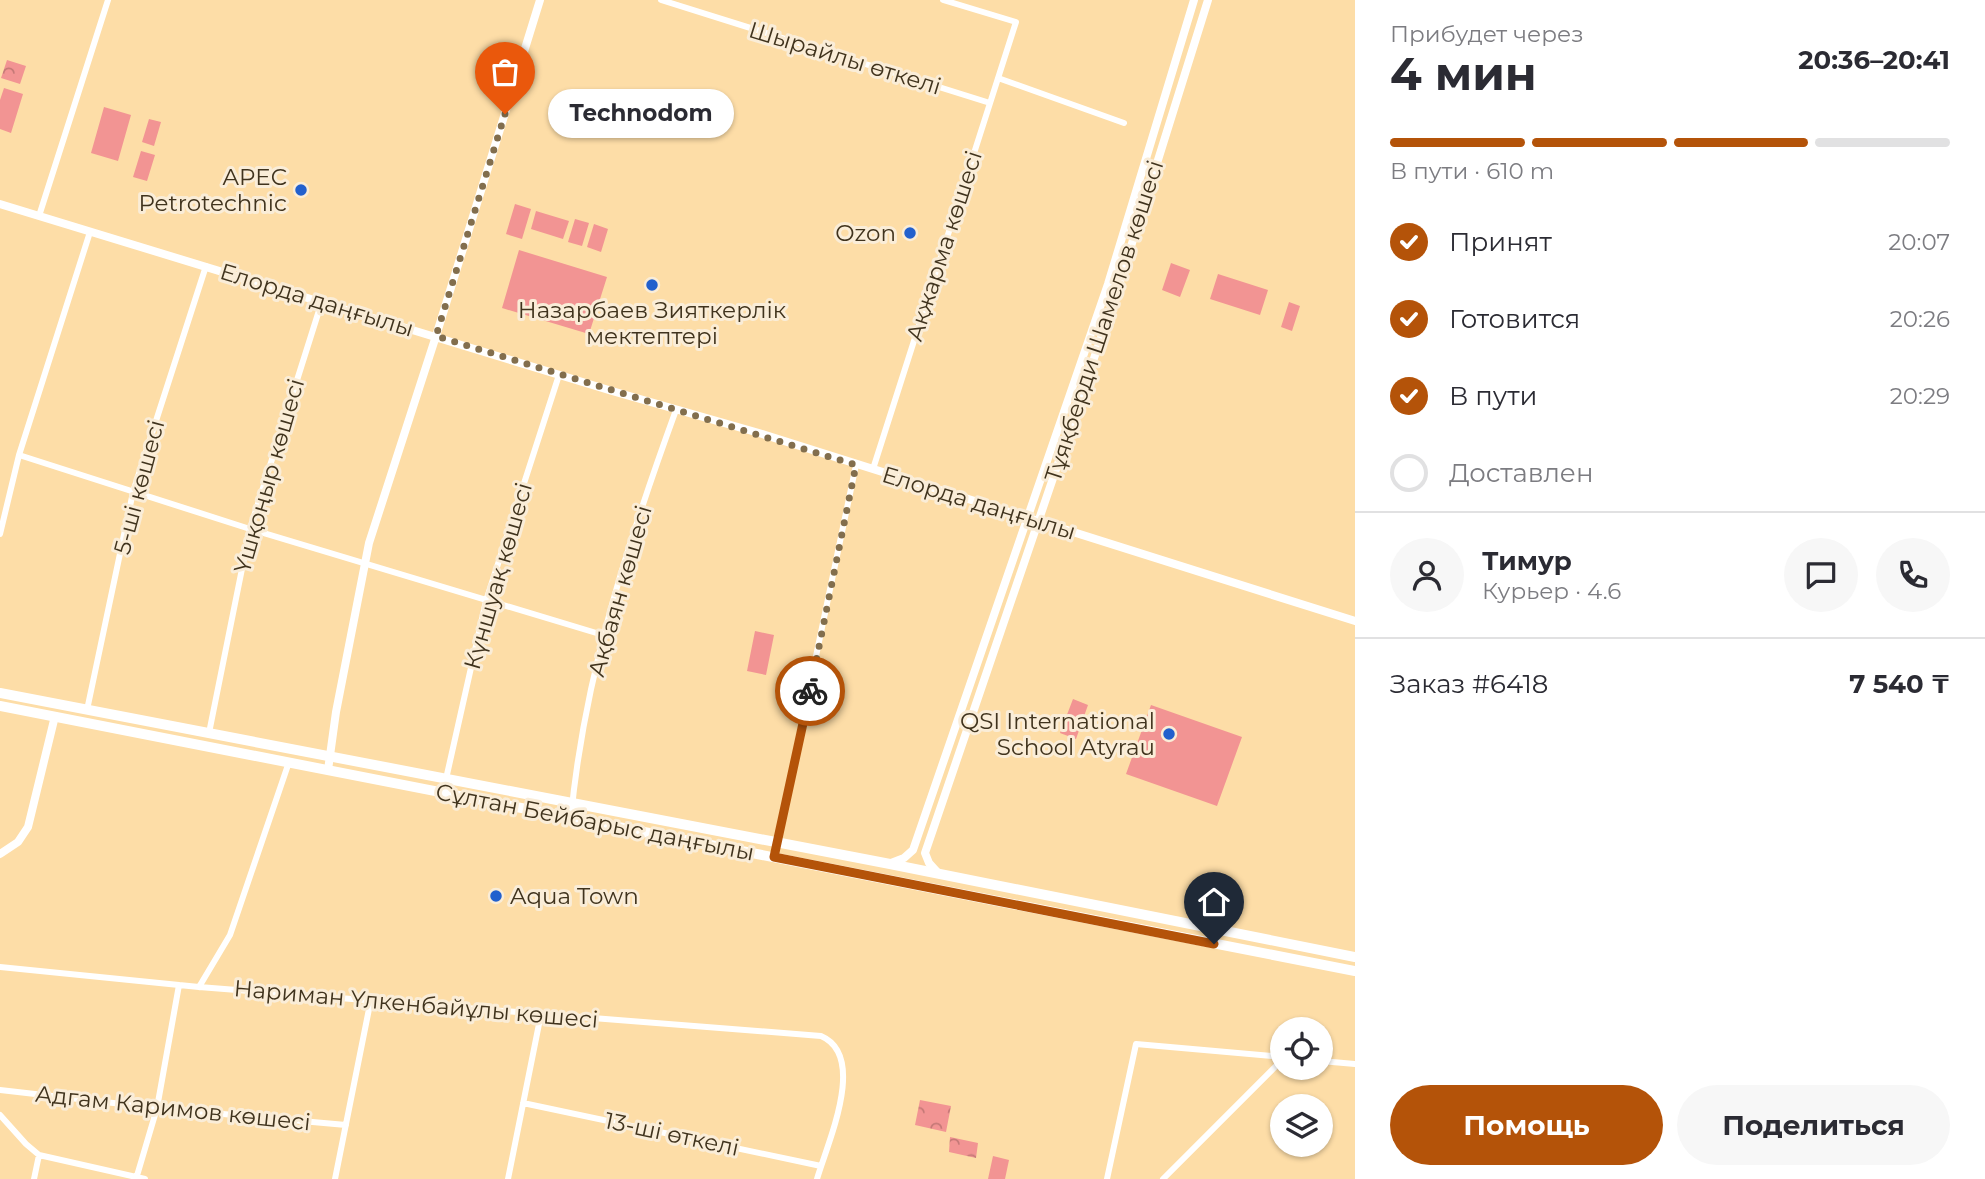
<!DOCTYPE html>
<html lang="ru">
<head>
<meta charset="utf-8">
<style>
  :root { --surface:#fff; --page:#f7f7f7; --text:#2b2b33; --muted:#7c7c81; --line:#e1e1e2; --accent:#b45309 }
  body { margin:0; font-family:Montserrat,sans-serif; background:var(--page); color:var(--text); height:100vh; display:flex; flex-direction:column; font-size:26px; white-space:nowrap }
  * { box-sizing:border-box; margin:0 }
  p { font-size:23px; color:var(--muted) }
  .icon { flex:none; width:38px; height:38px; fill:none; stroke:currentColor; stroke-width:2; stroke-linecap:round; stroke-linejoin:round }
  .map { position:relative; flex:1; overflow:hidden }
  .side { display:flex; flex-direction:column; background:var(--surface); width:630px }
  .side>* { flex:none }
  .fabs { position:absolute; left:1270px; top:1017px; display:grid; gap:14px }
  .fabs a { display:grid; place-items:center; width:63px; height:63px; border-radius:50%; background:var(--surface); box-shadow:0 2px 5px #0004; font-size:35px }
  .pin { position:absolute; display:grid; place-items:center; width:60px; height:60px; color:#fff; margin:-72px -30px; border-radius:50% 50% 50% 0; rotate:-45deg; box-shadow:0 0 7px #0007 }
  .pin .icon { rotate:45deg }
  .courier { position:absolute; display:grid; place-items:center; width:70px; height:70px; margin:-35px; border:5px solid #b45309; border-radius:50%; background:#fff; color:#222; box-shadow:0 2px 9px #0007 }
  .bubble { position:absolute; height:49px; border-radius:24px; background:var(--surface); box-shadow:0 2px 5px #0004; font-size:23px; font-weight:700; line-height:49px; text-align:center }
  .headline em { font-style:normal; font-weight:700 }
  .headline div { display:flex; flex-direction:column-reverse }
  .headline { display:flex; align-items:center; justify-content:space-between; height:119px; padding:0 35px }
  h1 { font-size:46px; font-weight:700; line-height:52px }
  .bar { display:grid; grid-template-columns:repeat(4,1fr); gap:10px 7px; align-content:center; height:84px; padding:0 35px }
  .bar i { height:9px; border-radius:5px; background:var(--line) }
  .bar .current { background:var(--accent) }
  .bar p { grid-column:span 4 }
  .line { display:flex; align-items:center; gap:18px; padding:0 35px; border-top:2px solid var(--line) }
  .line div { flex:1 }
  .round { display:grid; place-items:center; flex:none; width:74px; height:74px; border-radius:37px; background:var(--page) }
  ol { padding:0 35px; list-style:none }
  li { display:flex; align-items:center; gap:21px; height:77px }
  li p { margin-inline-start:auto }
  li .icon { padding:7px; border-radius:50%; background:var(--accent); color:#fff; stroke-width:4 }
  li:last-child { color:var(--muted) }
  li i { width:38px; height:38px; border:4px solid var(--line); border-radius:50% }
  .button { display:flex; gap:14px; margin-top:auto; padding:14px 35px }
  .button a { flex:1; height:80px; border-radius:42px; background:var(--accent); color:#fff; font-size:28px; font-weight:700; line-height:80px; text-align:center }
  .button a+a { background:var(--page); color:var(--text) }
  main { display:flex; flex:1; min-height:0 }
  .map>svg:first-child { display:block }
  .forest { fill:url(#forest-crowns) }
  .garden { fill:#f29493 }
  .lines { fill:none; stroke-linecap:round; stroke-linejoin:round }
  .minor { stroke:#fff; stroke-width:6 }
  .tertiary { stroke:#fff; stroke-width:8 }
  .primary { stroke:#fff; stroke-width:10 }
  .done { stroke:#826e4d; stroke-width:7; stroke-dasharray:0 12.6 }
  .route { stroke:#b45309; stroke-width:9 }
  .poi-dot { fill:#2260cd; stroke:#faedd8; stroke-width:2.5 }
  .labels { text-anchor:middle; dominant-baseline:central; stroke-width:6; stroke-linejoin:round; paint-order:stroke }
  .street-label { font-size:23px; fill:#40331d; stroke:#faedd8 }
  .poi-label { font-size:23px; fill:#40331d; stroke:#faedd8; text-anchor:end }
</style>
</head>
<body>
<main>
<div class="map">
<svg width="1355" height="1179" viewBox="0 0 1355 1179">
  <defs>
    <pattern id="forest-crowns" width="20" height="18" patternUnits="userSpaceOnUse" patternTransform="scale(1.75)"><rect width="20" height="18" fill="#f29493"/><path d="M2 6a3 3 0 1 1 6 0M12 15a3 3 0 1 1 6 0" fill="none" stroke="#c57977"/></pattern>
  </defs>
  <rect width="100%" height="100%" fill="#fddda7"/>
  <!-- forest -->
  <path class="forest" d="M7 60 26 66 20 84 1 78Z
    M920 1100 951 1106 946 1132 915 1125Z
    M950 1137 978 1143 976 1158 949 1152Z"/>
  <!-- garden -->
  <path class="garden" d="M4 88 23 94 11 133 0 129V100Z
    M104 107 131 115 118 161 91 153Z
    M149 119 161 122 154 146 142 142Z
    M141 151 155 155 147 181 133 177Z
    M515 204 531 209 522 239 506 234Z
    M536 211 569 221 563 239 531 229Z
    M575 219 589 223 582 246 568 242Z
    M594 224 608 229 601 252 587 247Z
    M519 250 607 277 589 334 502 308Z
    M1171 263 1190 270 1180 297 1162 290Z
    M1218 274 1268 290 1260 315 1210 299Z
    M1289 302 1300 306 1292 331 1281 327Z
    M755 631 774 635 766 675 747 671Z
    M1073 699 1088 705 1076 739 1060 733Z
    M1151 705 1242 737 1217 806 1126 774Z
    M993 1156 1009 1160 1005 1179H988Z"/>
  <g class="lines">
    <!-- minor -->
    <path class="minor" d="M661 0 990 103
      M998 78 1124 123
      M39 216 108 0
      M19 455 250 529 603 635
      M873 469 1016 22 943 0
      M0 534 19 455 90 232
      M87 710 133 492 206 266
      M209 733 250 529 322 301
      M446 779 486 601 559 375
      M571 817C584 677 628 542 676 410
      M774 857 856 465
      M0 967 199 987 821 1036C868 1056 827 1144 817 1179
      M199 987 230 935 289 762
      M1321 1061 1355 1064
      M0 1090 157 1108 346 1125
      M523 1103 821 1166
      M0 1115 26 1144 39 1155 145 1179
      M34 1179 39 1155
      M136 1179 157 1108 179 985
      M335 1179 371 999
      M508 1179 541 1014
      M1107 1179 1136 1044 1283 1057
      M1163 1179 1283 1059"/>
    <!-- tertiary -->
    <path class="tertiary" d="M0 204 612 391 759 433 1355 621
      M328 770 336 712 369 543 436 336 540 0
      M0 854 18 842 28 827 55 716
      M891 863 904 858 913 850 1108 284 1194 0
      M939 874 929 863 925 853 1118 288 1208 0"/>
    <!-- primary -->
    <path class="primary" d="M0 693 890 864 1355 957
      M0 706 1355 971"/>
  </g>
  <g class="lines">
    <!-- done -->
    <path class="done" d="M505 114 436 336 856 465 810 691"/>
    <!-- route -->
    <path class="route" d="M810 691 774 857 1214 944"/>
  </g>
  <!-- markers -->
  <g class="poi-dot">
    <circle cx="301" cy="190" r="7"/>
    <circle cx="910" cy="233" r="7"/>
    <circle cx="652" cy="285" r="7"/>
    <circle cx="1169" cy="734" r="7"/>
    <circle cx="496" cy="896" r="7"/>
  </g>
  <g class="labels">
    <!-- street labels -->
    <g class="street-label">
      <text transform="translate(845 58) rotate(17)">Шырайлы өткелі</text>
      <text transform="translate(944 246) rotate(-72)">Ақжарма көшесі</text>
      <text transform="translate(317 300) rotate(17)">Елорда даңғылы</text>
      <text transform="translate(1104 321) rotate(-72)">Тұяқберди Шамелов көшесі</text>
      <text transform="translate(269 476) rotate(-74)">Үшқоңыр көшесі</text>
      <text transform="translate(139 487) rotate(-75)">5-ші көшесі</text>
      <text transform="translate(979 503) rotate(17)">Елорда даңғылы</text>
      <text transform="translate(498 576) rotate(-74)">Күншуақ көшесі</text>
      <text transform="translate(620 591) rotate(-74)">Ақбаян көшесі</text>
      <text transform="translate(595 822) rotate(11)">Сұлтан Бейбарыс даңғылы</text>
      <text transform="translate(416 1004) rotate(5)">Нариман Үлкенбайұлы көшесі</text>
      <text transform="translate(173 1108) rotate(6)">Адгам Каримов көшесі</text>
      <text transform="translate(672 1134) rotate(12)">13-ші өткелі</text>
    </g>
    <!-- poi labels -->
    <g class="poi-label">
      <text x="287" y="177">APEC<tspan x="287" dy="26">Petrotechnic</tspan></text>
      <text x="896" y="233">Ozon</text>
      <text x="652" y="310" text-anchor="middle">Назарбаев Зияткерлік<tspan x="652" dy="26">мектептері</tspan></text>
      <text x="1155" y="721">QSI International<tspan x="1155" dy="26">School Atyrau</tspan></text>
      <text x="510" y="896" text-anchor="start">Aqua Town</text>
    </g>
  </g>
</svg>
<div class="fabs">
<a><svg class="icon" aria-label="locate" viewBox="0 0 24 24"><circle cx="12" cy="12" r="6"/><path d="M12 2v4M12 18v4M2 12h4M18 12h4"/></svg></a>
<a><svg class="icon" aria-label="layers" viewBox="0 0 24 24"><path d="M12 4l9 5-9 5-9-5zM3 14l9 5 9-5"/></svg></a>
</div>
<div class="pin" style="left:505px;top:114px;background:#ea580c"><svg class="icon" aria-label="bag" viewBox="0 0 24 24"><path d="M5 8h14l-1 12H6zM9 8a3 3 0 0 1 6 0"/></svg></div>
<div class="pin" style="left:1214px;top:944px;background:#1f2937"><svg class="icon" aria-label="home" viewBox="0 0 24 24"><path d="M3 11l9-7 9 7M6 9v11h12V9"/></svg></div>
<div class="courier" style="left:810px;top:691px"><svg class="icon" aria-label="bike" viewBox="0 0 24 24"><circle cx="6" cy="16" r="4"/><circle cx="18" cy="16" r="4"/><path d="M6 16l4-8h5l3 8M10 8l3 8H6M13 5h3"/></svg></div>
<div class="bubble" style="left:548px;top:89px;width:186px">Technodom</div>
</div>
<section class="side">
<div class="headline"><div><h1>4 мин</h1><p>Прибудет через</p></div><em>20:36–20:41</em></div>
<div class="bar"><i class="current"></i><i class="current"></i><i class="current"></i><i></i><p>В пути · 610 m</p></div>
<ol>
<li><svg class="icon" aria-label="check" viewBox="0 0 24 24"><path d="M5 12l5 5 9-10"/></svg>Принят<p>20:07</p></li>
<li><svg class="icon" aria-label="check" viewBox="0 0 24 24"><path d="M5 12l5 5 9-10"/></svg>Готовится<p>20:26</p></li>
<li><svg class="icon" aria-label="check" viewBox="0 0 24 24"><path d="M5 12l5 5 9-10"/></svg>В пути<p>20:29</p></li>
<li><i></i>Доставлен</li>
</ol>
<div class="line" style="height:126px"><a class="round"><svg class="icon" aria-label="person" viewBox="0 0 24 24"><circle cx="12" cy="8" r="4"/><path d="M4 21q1-7 8-7t8 7"/></svg></a><div><b>Тимур</b><p>Курьер · 4.6</p></div><a class="round"><svg class="icon" aria-label="chat" viewBox="0 0 24 24"><path d="M4 5h16v11H9l-5 4z"/></svg></a><a class="round"><svg class="icon" aria-label="phone" viewBox="0 0 24 24"><path d="M5 4h4l2 5-3 2q2 4 5 5l2-3 5 2v4C11 20 4 13 5 4z"/></svg></a></div>
<div class="line" style="height:91px"><div>Заказ #6418</div><b>7 540 ₸</b></div>
<div class="button"><a>Помощь</a><a>Поделиться</a></div>
</section>
</main>
</body>
</html>
